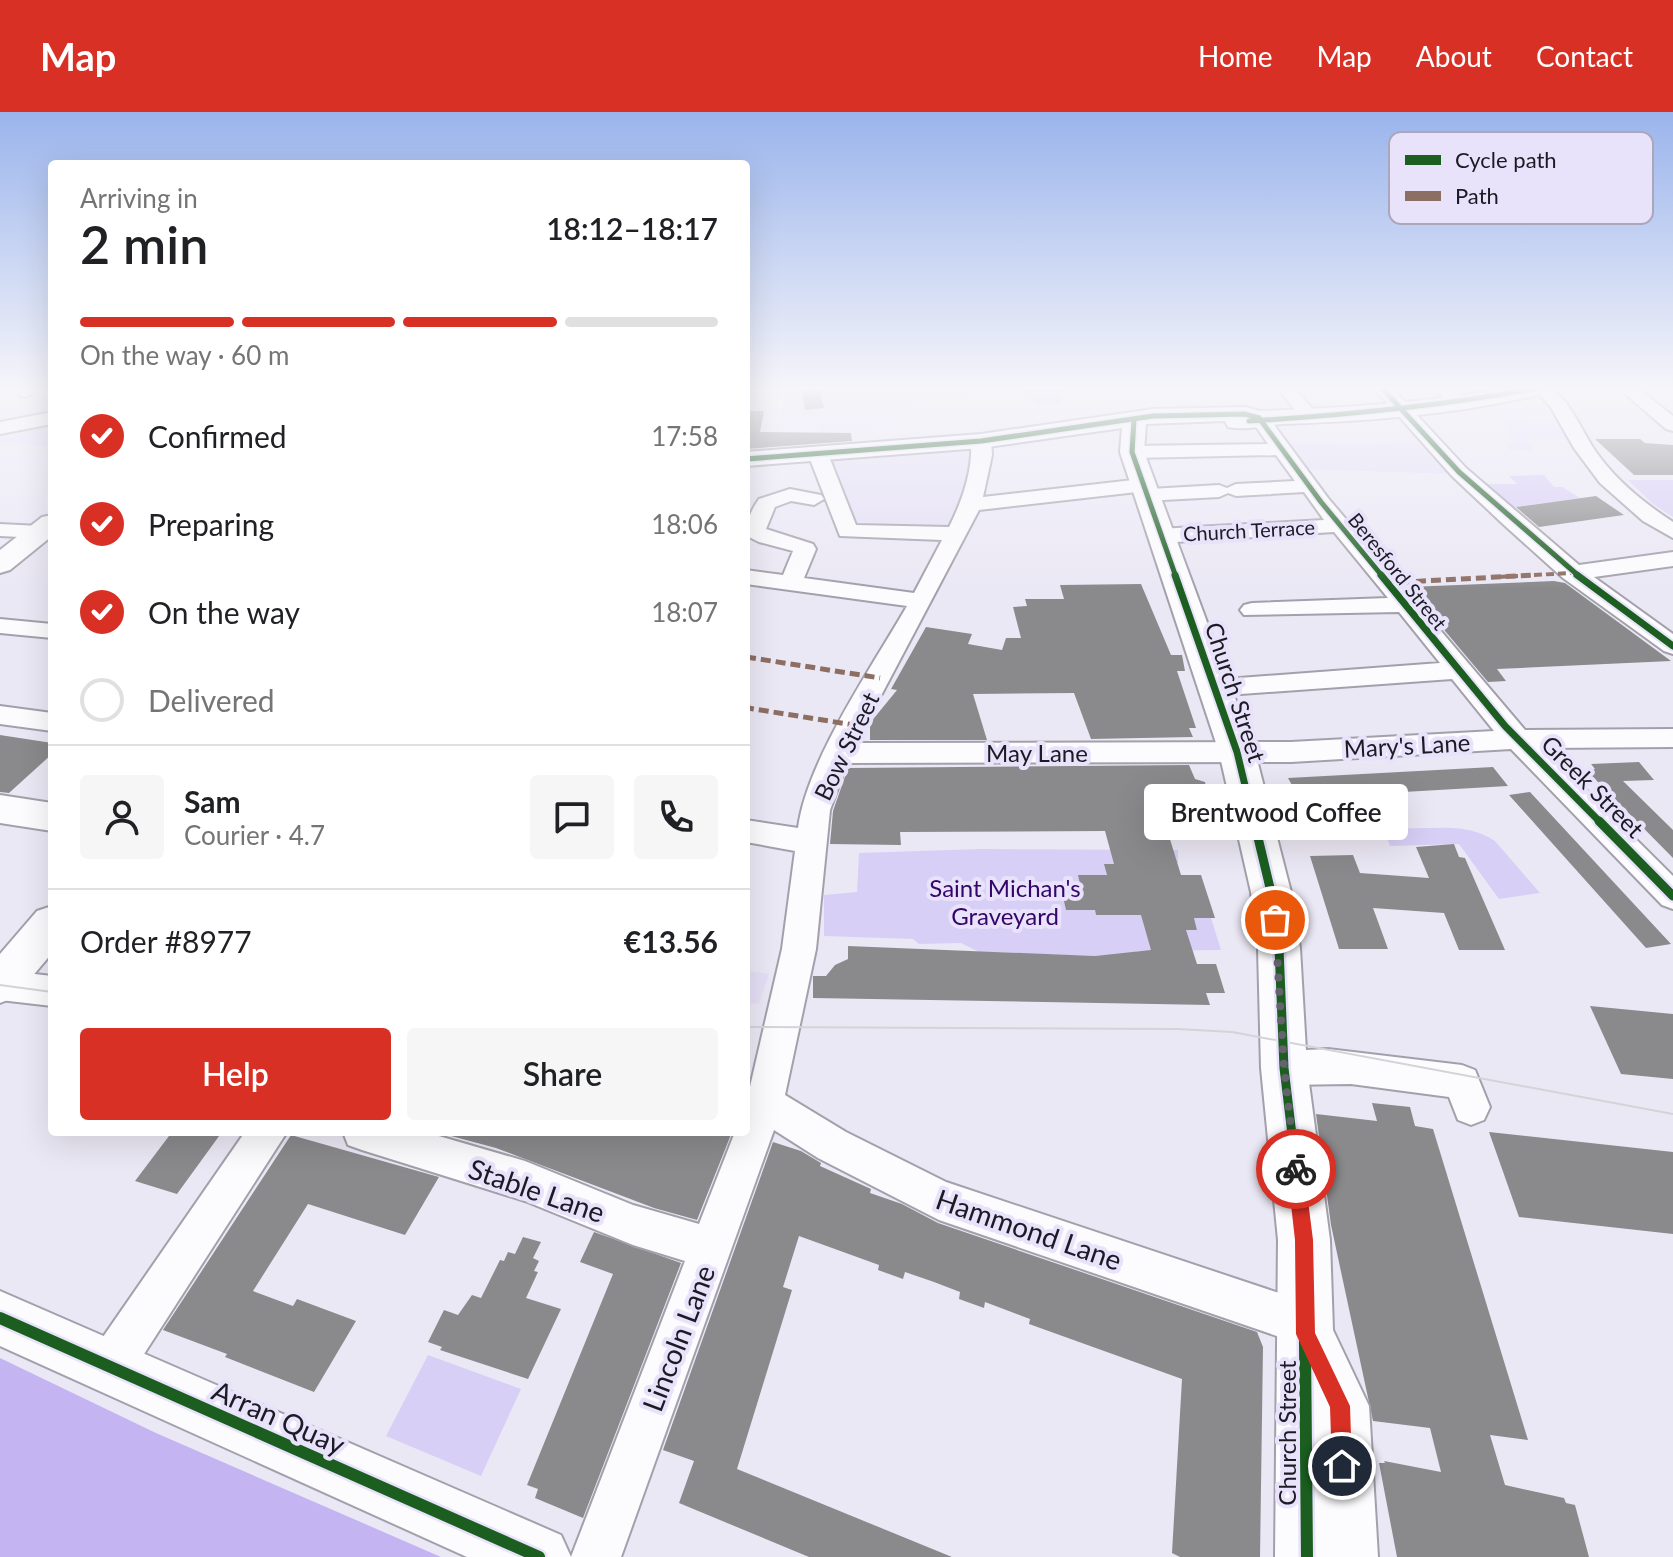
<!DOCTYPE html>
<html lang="en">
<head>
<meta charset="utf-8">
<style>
  :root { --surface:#fff; --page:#f6f6f6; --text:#202124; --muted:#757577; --line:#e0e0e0; --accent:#d93025 }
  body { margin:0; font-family:Lato,sans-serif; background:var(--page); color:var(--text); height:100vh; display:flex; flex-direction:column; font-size:30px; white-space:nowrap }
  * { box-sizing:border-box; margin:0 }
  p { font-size:26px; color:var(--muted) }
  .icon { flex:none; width:44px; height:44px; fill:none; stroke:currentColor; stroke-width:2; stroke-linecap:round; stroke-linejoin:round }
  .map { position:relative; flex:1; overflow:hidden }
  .panel { position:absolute; left:48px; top:48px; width:702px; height:976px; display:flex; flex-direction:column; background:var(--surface); border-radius:8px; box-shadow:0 8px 32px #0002 }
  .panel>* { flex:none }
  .pin { position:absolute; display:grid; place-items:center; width:68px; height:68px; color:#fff; margin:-34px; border:4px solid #fff; border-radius:50%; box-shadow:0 2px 8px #0007 }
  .courier { position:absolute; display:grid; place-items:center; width:80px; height:80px; margin:-40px; border:6px solid #d93025; border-radius:50%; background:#fff; color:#222; box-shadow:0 2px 10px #0007 }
  .bubble { position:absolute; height:56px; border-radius:8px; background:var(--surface); box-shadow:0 8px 32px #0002; font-size:26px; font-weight:600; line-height:56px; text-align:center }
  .overview em { font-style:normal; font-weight:600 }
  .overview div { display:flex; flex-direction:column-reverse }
  .overview { display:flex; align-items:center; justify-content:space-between; height:136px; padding:0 32px }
  h1 { font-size:52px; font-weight:600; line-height:60px }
  .bar { display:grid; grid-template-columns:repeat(4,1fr); gap:12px 8px; align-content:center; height:96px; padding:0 32px }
  .bar i { height:10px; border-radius:6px; background:var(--line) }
  .bar .on { background:var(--accent) }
  .bar p { grid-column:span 4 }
  .line { display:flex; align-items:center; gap:20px; padding:0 32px; border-top:2px solid var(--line) }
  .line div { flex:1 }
  .round { display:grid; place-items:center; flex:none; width:84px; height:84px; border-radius:8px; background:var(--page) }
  ol { padding:0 32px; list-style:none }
  li { display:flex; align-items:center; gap:24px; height:88px }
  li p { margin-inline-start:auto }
  li .icon { padding:8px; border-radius:50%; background:var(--accent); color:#fff; stroke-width:4 }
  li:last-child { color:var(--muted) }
  li i { width:44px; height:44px; border:4px solid var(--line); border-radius:50% }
  .action { display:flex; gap:16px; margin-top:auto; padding:16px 32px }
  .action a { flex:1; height:92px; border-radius:8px; background:var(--accent); color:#fff; font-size:32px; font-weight:600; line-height:92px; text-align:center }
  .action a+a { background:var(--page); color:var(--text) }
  header { display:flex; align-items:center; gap:48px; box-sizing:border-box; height:112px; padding:0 40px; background:var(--accent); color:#fff }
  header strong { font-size:38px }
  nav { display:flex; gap:44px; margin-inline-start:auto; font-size:28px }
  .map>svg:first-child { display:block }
  .built { fill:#e4dff6 }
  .green { fill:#d8cff6 }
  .water { fill:#c5b4f2 }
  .building { fill:#8a8a8c }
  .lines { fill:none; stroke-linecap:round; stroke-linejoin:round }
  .minor-casing { stroke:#a3a0ab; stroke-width:4 }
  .major-casing { stroke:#a3a0ab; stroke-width:4 }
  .minor { fill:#fcfcfe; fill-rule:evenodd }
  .major { fill:#fcfcfe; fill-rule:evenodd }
  .tram { stroke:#d4d3d7; stroke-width:2 }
  .quiet-far1 { stroke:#8d6e63; stroke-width:4; stroke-dasharray:8 4; stroke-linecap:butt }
  .quiet { stroke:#8d6e63; stroke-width:5; stroke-dasharray:10 5; stroke-linecap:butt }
  .cycleway-far3-casing { stroke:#e8e2fb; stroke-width:8 }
  .cycleway-far2-casing { stroke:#e8e2fb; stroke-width:11 }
  .cycleway-far1-casing { stroke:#e8e2fb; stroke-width:14 }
  .cycleway-casing { stroke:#e8e2fb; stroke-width:17 }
  .cycleway-far3 { stroke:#1b5e20; stroke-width:5 }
  .cycleway-far2 { stroke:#1b5e20; stroke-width:7 }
  .cycleway-far1 { stroke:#1b5e20; stroke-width:9 }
  .cycleway { stroke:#1b5e20; stroke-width:12 }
  .route { fill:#d93025 }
  .done { stroke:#64626c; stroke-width:8; stroke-dasharray:0 14.4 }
  .labels { text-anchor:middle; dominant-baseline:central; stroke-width:8; stroke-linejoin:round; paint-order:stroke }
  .far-street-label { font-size:20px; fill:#1c1a23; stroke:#e8e2fb }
  .street-label { font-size:24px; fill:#1c1a23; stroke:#e8e2fb }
  .park-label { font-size:24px; fill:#35056a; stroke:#e8e2fb }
  .near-street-label { font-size:28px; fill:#1c1a23; stroke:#e8e2fb }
  .key { fill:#e8e2fb; stroke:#aba6ba; stroke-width:2 }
  .key-label { font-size:22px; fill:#1c1a23 }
</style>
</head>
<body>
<header>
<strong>Map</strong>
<nav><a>Home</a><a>Map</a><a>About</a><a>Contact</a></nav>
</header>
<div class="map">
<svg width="1673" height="1445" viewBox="0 0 1673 1445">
  <rect width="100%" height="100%" fill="#ebe8f5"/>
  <!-- built -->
  <path class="built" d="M785 275H1026V280L910 291 915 309 873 314V320L822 326 821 313 780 312Z
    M52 284V331L48 334 0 330V325L18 312 40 306 38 287Z
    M1503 308 1564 313 1567 328 1526 326 1535 339 1509 338 1507 331H1512Z
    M1427 327 1456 362 1300 357 1280 330 1371 332Z
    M975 333 963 391 950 420 854 419 823 345Z
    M746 859 769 862 759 892 746 891Z"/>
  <!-- green -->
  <path class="green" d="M1026 275H1063L1061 292 1037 295 1026 280Z
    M1544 363 1554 375H1562L1580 386 1508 396 1484 372H1517L1509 364Z
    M1628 368H1673V405L1653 392Z
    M1382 713C1420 723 1460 705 1495 729L1540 781 1499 787 1459 732 1390 734Z
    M981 737 1178 738V751L1105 752 1107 763 1080 772H1061L1066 798H1095L1096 803H1141L1197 818 1194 806H1211L1221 838 1136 839 1137 841 1095 844 979 840 961 831 919 832 913 827 824 824V783L857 780 859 741Z
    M428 1243 521 1277 481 1364 386 1324Z"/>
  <!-- water -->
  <path class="water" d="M0 1246 156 1321 441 1445H0Z"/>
  <!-- building -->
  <path class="building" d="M801 275H819L824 296 805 298Z
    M746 299H764L760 320 851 321 852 329 746 337Z
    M1595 327H1640L1645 331 1673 333V363H1634Z
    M1596 384 1624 403 1539 415 1516 395Z
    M1554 469 1565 471 1671 549 1497 557 1506 569 1488 570 1408 475Z
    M1141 472 1171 543H1182L1185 559H1177L1196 616H1189L1193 625 1091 627 1074 581 973 582 987 628H870V611L897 578 891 577 926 515 972 522 968 532 1002 538 1006 526H1021L1013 495 1027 494 1025 487H1064L1060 473Z
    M0 623 52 631V642L9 681 0 680Z
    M1639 650 1654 668 1623 669 1673 718V746L1587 659 1595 657 1591 652Z
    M1189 653 1195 667 1205 670 1216 723 1169 724 1181 763H1201L1215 806H1194L1197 818H1186L1197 852H1216L1225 881H1206L1210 893 813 886V864H826L835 853 848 847V834L1095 844 1151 838 1141 803H1096L1095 798H1066L1060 772H1080L1078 763H1107L1104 752H1114L1105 719 900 720 901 733 830 732 833 699 848 656Z
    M1493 655 1508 674 1299 686 1288 666Z
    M1530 680 1671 832 1646 836 1509 683Z
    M1454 732 1459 745 1465 746 1505 838H1459L1444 801 1373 796 1388 837H1339L1310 744 1353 743 1360 761 1429 766 1416 735Z
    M1590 894 1673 902V967L1621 962Z
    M1372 991 1410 995 1415 1014 1433 1017 1528 1328 1490 1323 1505 1373 1564 1386 1566 1391 1575 1393 1589 1445H1397L1379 1351H1385L1384 1349 1441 1360 1430 1316 1373 1309 1331 1113 1316 1002 1377 1009Z
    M172 1020H222L177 1082 135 1069Z
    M506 1020H732L697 1108 654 1096 496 1036 440 1021Z
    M1489 1020 1673 1040V1122L1519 1105Z
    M291 1023 439 1065 405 1123 308 1092 253 1179 293 1194 297 1187 356 1209 314 1280 225 1245 227 1242 163 1218Z
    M773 1030 801 1039 821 1051 820 1054 871 1077 870 1081 902 1092 938 1111 1257 1220 1263 1235 1260 1445H1180L1172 1441 1182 1267 1029 1212 1030 1207 985 1190 984 1196 959 1187 960 1180 934 1170 905 1160 903 1167 878 1158 879 1153 799 1124 783 1175 792 1178 737 1357 952 1445H809L679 1391 694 1349 663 1338Z
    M594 1120 681 1151 583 1406 535 1386 538 1377 527 1373 613 1162 580 1150Z
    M523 1125 541 1130 533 1146 539 1149 534 1159 538 1160 526 1186 561 1197 528 1267 440 1238 442 1235 428 1230 444 1198 458 1203 472 1183 481 1186 500 1148 504 1149 508 1140 515 1142Z"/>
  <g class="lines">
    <!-- minor casing -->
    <g class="minor-casing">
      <path id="minor" d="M17 275H33L35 280 26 285 20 284Z
        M1277 275H1294L1320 306 1318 310H1304Z
        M1373 275H1391L1466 356 1579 453 1673 440V454L1594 465 1673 522V542L1664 539 1563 466 1503 412 1452 364Z
        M1431 275H1451L1471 291 1468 295H1456Z
        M1532 275H1550C1571 291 1580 315 1594 337 1614 367 1644 391 1673 410V426L1643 409 1600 371 1574 336 1550 294Z
        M1617 275H1636L1673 304V319L1666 317Z
        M52 300V312L0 322V310Z
        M1259 300 1266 302 1328 386 1525 618 1673 617V635L1544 636 1673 764V797L1662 793 1511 637 1291 650 847 651 830 698 816 837 785 983 846 1020 946 1070 1306 1190 1321 1197 1328 1212 1321 1227 1306 1234 939 1108 818 1046 774 1018 621 1445H571L685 1149 633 1133 525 1089 362 1038 348 1033 343 1020H425L525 1049 633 1093 699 1112 735 1020H746V992L782 837 795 739 746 730V708L798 716C807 648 872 555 907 494L746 472V458L783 463 793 439 759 430 747 424C744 412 752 397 759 387L790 377 821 383 824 387 814 393 791 389 775 395 766 417 813 432 816 437 804 466 914 481 942 428 840 424 808 342 811 338H825L828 342 856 413 949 415C962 389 973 359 971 329L981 323 991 329 992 343 983 385 1142 367 1149 369 1152 373 1150 377 1219 373 1227 376 1236 372 1295 369 1276 343 1132 346 1122 340 1132 334 1268 332 1250 306ZM1137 380 1135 383 1138 387 1145 389 1219 385 1228 381 1236 384 1304 380 1324 408 1159 417 1148 424 1159 431 1334 420 1388 486 1252 491 1244 493 1240 498 1244 503 1399 500 1440 551 1213 568 1204 570 1200 576 1204 582 1213 584 1452 567 1494 619 1291 630 856 631 979 398Z
        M0 412 40 414 51 420 40 426 0 424Z
        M0 507 52 512V526L0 521Z
        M0 594 52 601V619L0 612Z
        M0 858 52 864V894L0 888Z
        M1328 937 1462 953 1475 958 1490 995 1484 1008 1471 1013 1458 1008 1449 985 1351 972 1284 973 1271 968 1266 956 1271 944 1284 939Z
        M245 1020H287L126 1270 110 1276 94 1270 88 1254 94 1238Z"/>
    </g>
    <!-- major casing -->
    <g class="major-casing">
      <path id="major" d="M1511 275H1553L1550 280C1462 302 1372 309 1282 312 1265 313 1244 319 1228 315L1225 309 1146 312 1144 340 1255 640 1291 780 1300 836 1307 956 1330 1128 1333 1218 1369 1294 1378 1445H1275L1278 1128 1261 956 1258 836 1251 780 1219 640 1120 340 1122 316 981 336 746 354V340L981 322 1153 297 1245 295 1260 299C1344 296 1427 291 1511 275Z
        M52 403V424L10 458 0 461V438L42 405Z
        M0 683 52 691V719L0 711Z
        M52 794V841L15 885 0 891V842L37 799Z
        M0 1179 561 1423 571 1445H467L0 1234Z"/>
    </g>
    <!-- minor -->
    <use href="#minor" class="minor"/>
    <!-- major -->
    <use href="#major" class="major"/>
    <!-- tram -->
    <path class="tram" d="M0 873 52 880
      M746 915 1177 917 1232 920 1673 1002"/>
    <!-- quiet-far1 -->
    <path class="quiet-far1" d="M1498 465 1571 461"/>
    <!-- quiet -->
    <path class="quiet" d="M1386 471 1535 463
      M746 545 880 566
      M746 577 748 596 854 613"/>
    <!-- cycleway-far3 casing -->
    <g class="cycleway-far3-casing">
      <path id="cycleway-far3" d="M1381 275 1459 360 1580 465
        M1259 306 1321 390 1383 465
        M1134 308 1132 340 1176 465
        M1249 309C1348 303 1445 294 1542 275
        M746 347 981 329 1153 304 1245 302 1259 306"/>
    </g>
    <!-- cycleway-far2 casing -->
    <g class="cycleway-far2-casing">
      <path id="cycleway-far2" d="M1175 463 1237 640 1254 711
        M1381 463 1505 614 1601 711
        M1577 463 1673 534"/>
    </g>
    <!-- cycleway-far1 casing -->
    <g class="cycleway-far1-casing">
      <path id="cycleway-far1" d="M1254 709 1271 780 1279 836 1284 956 1293 1031
        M1599 709 1673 784"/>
    </g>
    <!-- cycleway casing -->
    <g class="cycleway-casing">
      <path id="cycleway" d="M1292 1029 1304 1128 1307 1445
        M0 1206 539 1445"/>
    </g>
    <!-- cycleway-far3 -->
    <use href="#cycleway-far3" class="cycleway-far3"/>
    <!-- cycleway-far2 -->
    <use href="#cycleway-far2" class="cycleway-far2"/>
    <!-- cycleway-far1 -->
    <use href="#cycleway-far1" class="cycleway-far1"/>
    <!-- cycleway -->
    <use href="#cycleway" class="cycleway"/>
  </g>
  <!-- sky -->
  <linearGradient id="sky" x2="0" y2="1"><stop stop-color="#9ab4ec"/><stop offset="0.58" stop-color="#f6f5fa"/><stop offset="1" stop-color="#f6f5fa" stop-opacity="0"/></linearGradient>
  <rect width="1673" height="477" fill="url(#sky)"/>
  <!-- route -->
  <path class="route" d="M1296 1049 1302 1051 1304 1057 1313 1128 1315 1221 1350 1294 1352 1354 1349 1361 1342 1364 1335 1361 1332 1354 1330 1295 1296 1222 1295 1128 1287 1057 1290 1051Z"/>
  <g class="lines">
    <!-- done -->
    <path class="done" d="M1275 808 1284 956 1296 1057"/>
  </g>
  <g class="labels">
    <!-- far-street labels -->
    <g class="far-street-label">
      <text transform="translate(1249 418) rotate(-3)">Church Terrace</text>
      <text transform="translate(1398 459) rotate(51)">Beresford Street</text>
    </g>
    <!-- street labels -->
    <g class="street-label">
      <text transform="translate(1236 580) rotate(72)">Church Street</text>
      <text transform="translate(1407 633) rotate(-3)">Mary's Lane</text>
      <text transform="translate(846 634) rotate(-64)">Bow Street</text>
      <text x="1037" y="640">May Lane</text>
      <text transform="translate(1593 674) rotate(45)">Greek Street</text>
      <text transform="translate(1286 1321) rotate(-90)">Church Street</text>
    </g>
    <!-- park labels -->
    <g class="park-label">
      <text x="1005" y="775">Saint Michan's<tspan x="1005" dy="28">Graveyard</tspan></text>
    </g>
    <!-- near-street labels -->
    <g class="near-street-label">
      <text transform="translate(537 1078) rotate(19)">Stable Lane</text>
      <text transform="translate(1029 1117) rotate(19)">Hammond Lane</text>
      <text transform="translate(678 1226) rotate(-69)">Lincoln Lane</text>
      <text transform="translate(279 1305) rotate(24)">Arran Quay</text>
    </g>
  </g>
  <!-- legend -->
  <rect x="1389" y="20" width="264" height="92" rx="12" class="key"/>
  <rect x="1405" y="43" width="36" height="10" fill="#1b5e20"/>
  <rect x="1405" y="79" width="36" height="10" fill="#8d6e63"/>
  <g class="key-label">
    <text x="1455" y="56">Cycle path</text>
    <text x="1455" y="92">Path</text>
  </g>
</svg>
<div class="pin" style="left:1275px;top:808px;background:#ea580c"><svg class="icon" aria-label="bag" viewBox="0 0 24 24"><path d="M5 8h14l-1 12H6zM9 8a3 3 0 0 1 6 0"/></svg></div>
<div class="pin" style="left:1342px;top:1354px;background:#1f2937"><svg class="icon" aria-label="home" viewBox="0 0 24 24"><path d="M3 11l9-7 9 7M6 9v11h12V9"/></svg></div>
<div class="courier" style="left:1296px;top:1057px"><svg class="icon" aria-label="bike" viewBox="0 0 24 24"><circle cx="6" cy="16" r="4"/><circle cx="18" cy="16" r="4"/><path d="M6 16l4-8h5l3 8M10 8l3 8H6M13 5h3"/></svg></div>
<div class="bubble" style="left:1144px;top:672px;width:264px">Brentwood Coffee</div>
<section class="panel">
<div class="overview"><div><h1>2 min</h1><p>Arriving in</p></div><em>18:12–18:17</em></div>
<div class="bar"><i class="on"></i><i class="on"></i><i class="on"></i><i></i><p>On the way · 60 m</p></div>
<ol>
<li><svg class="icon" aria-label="check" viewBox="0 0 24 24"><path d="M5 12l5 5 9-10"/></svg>Confirmed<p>17:58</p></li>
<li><svg class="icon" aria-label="check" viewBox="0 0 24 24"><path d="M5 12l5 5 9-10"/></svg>Preparing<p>18:06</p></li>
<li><svg class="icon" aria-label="check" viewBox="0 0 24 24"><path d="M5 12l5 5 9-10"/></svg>On the way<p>18:07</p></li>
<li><i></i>Delivered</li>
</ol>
<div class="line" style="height:144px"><a class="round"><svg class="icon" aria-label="person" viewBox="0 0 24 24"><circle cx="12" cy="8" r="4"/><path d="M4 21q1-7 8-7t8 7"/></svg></a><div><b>Sam</b><p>Courier · 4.7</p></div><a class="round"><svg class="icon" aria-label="chat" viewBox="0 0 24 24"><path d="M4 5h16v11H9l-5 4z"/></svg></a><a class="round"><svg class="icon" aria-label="phone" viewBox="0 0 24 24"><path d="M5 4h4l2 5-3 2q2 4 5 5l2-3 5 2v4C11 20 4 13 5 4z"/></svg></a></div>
<div class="line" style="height:104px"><div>Order #8977</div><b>€13.56</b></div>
<div class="action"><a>Help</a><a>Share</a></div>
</section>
</div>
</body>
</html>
